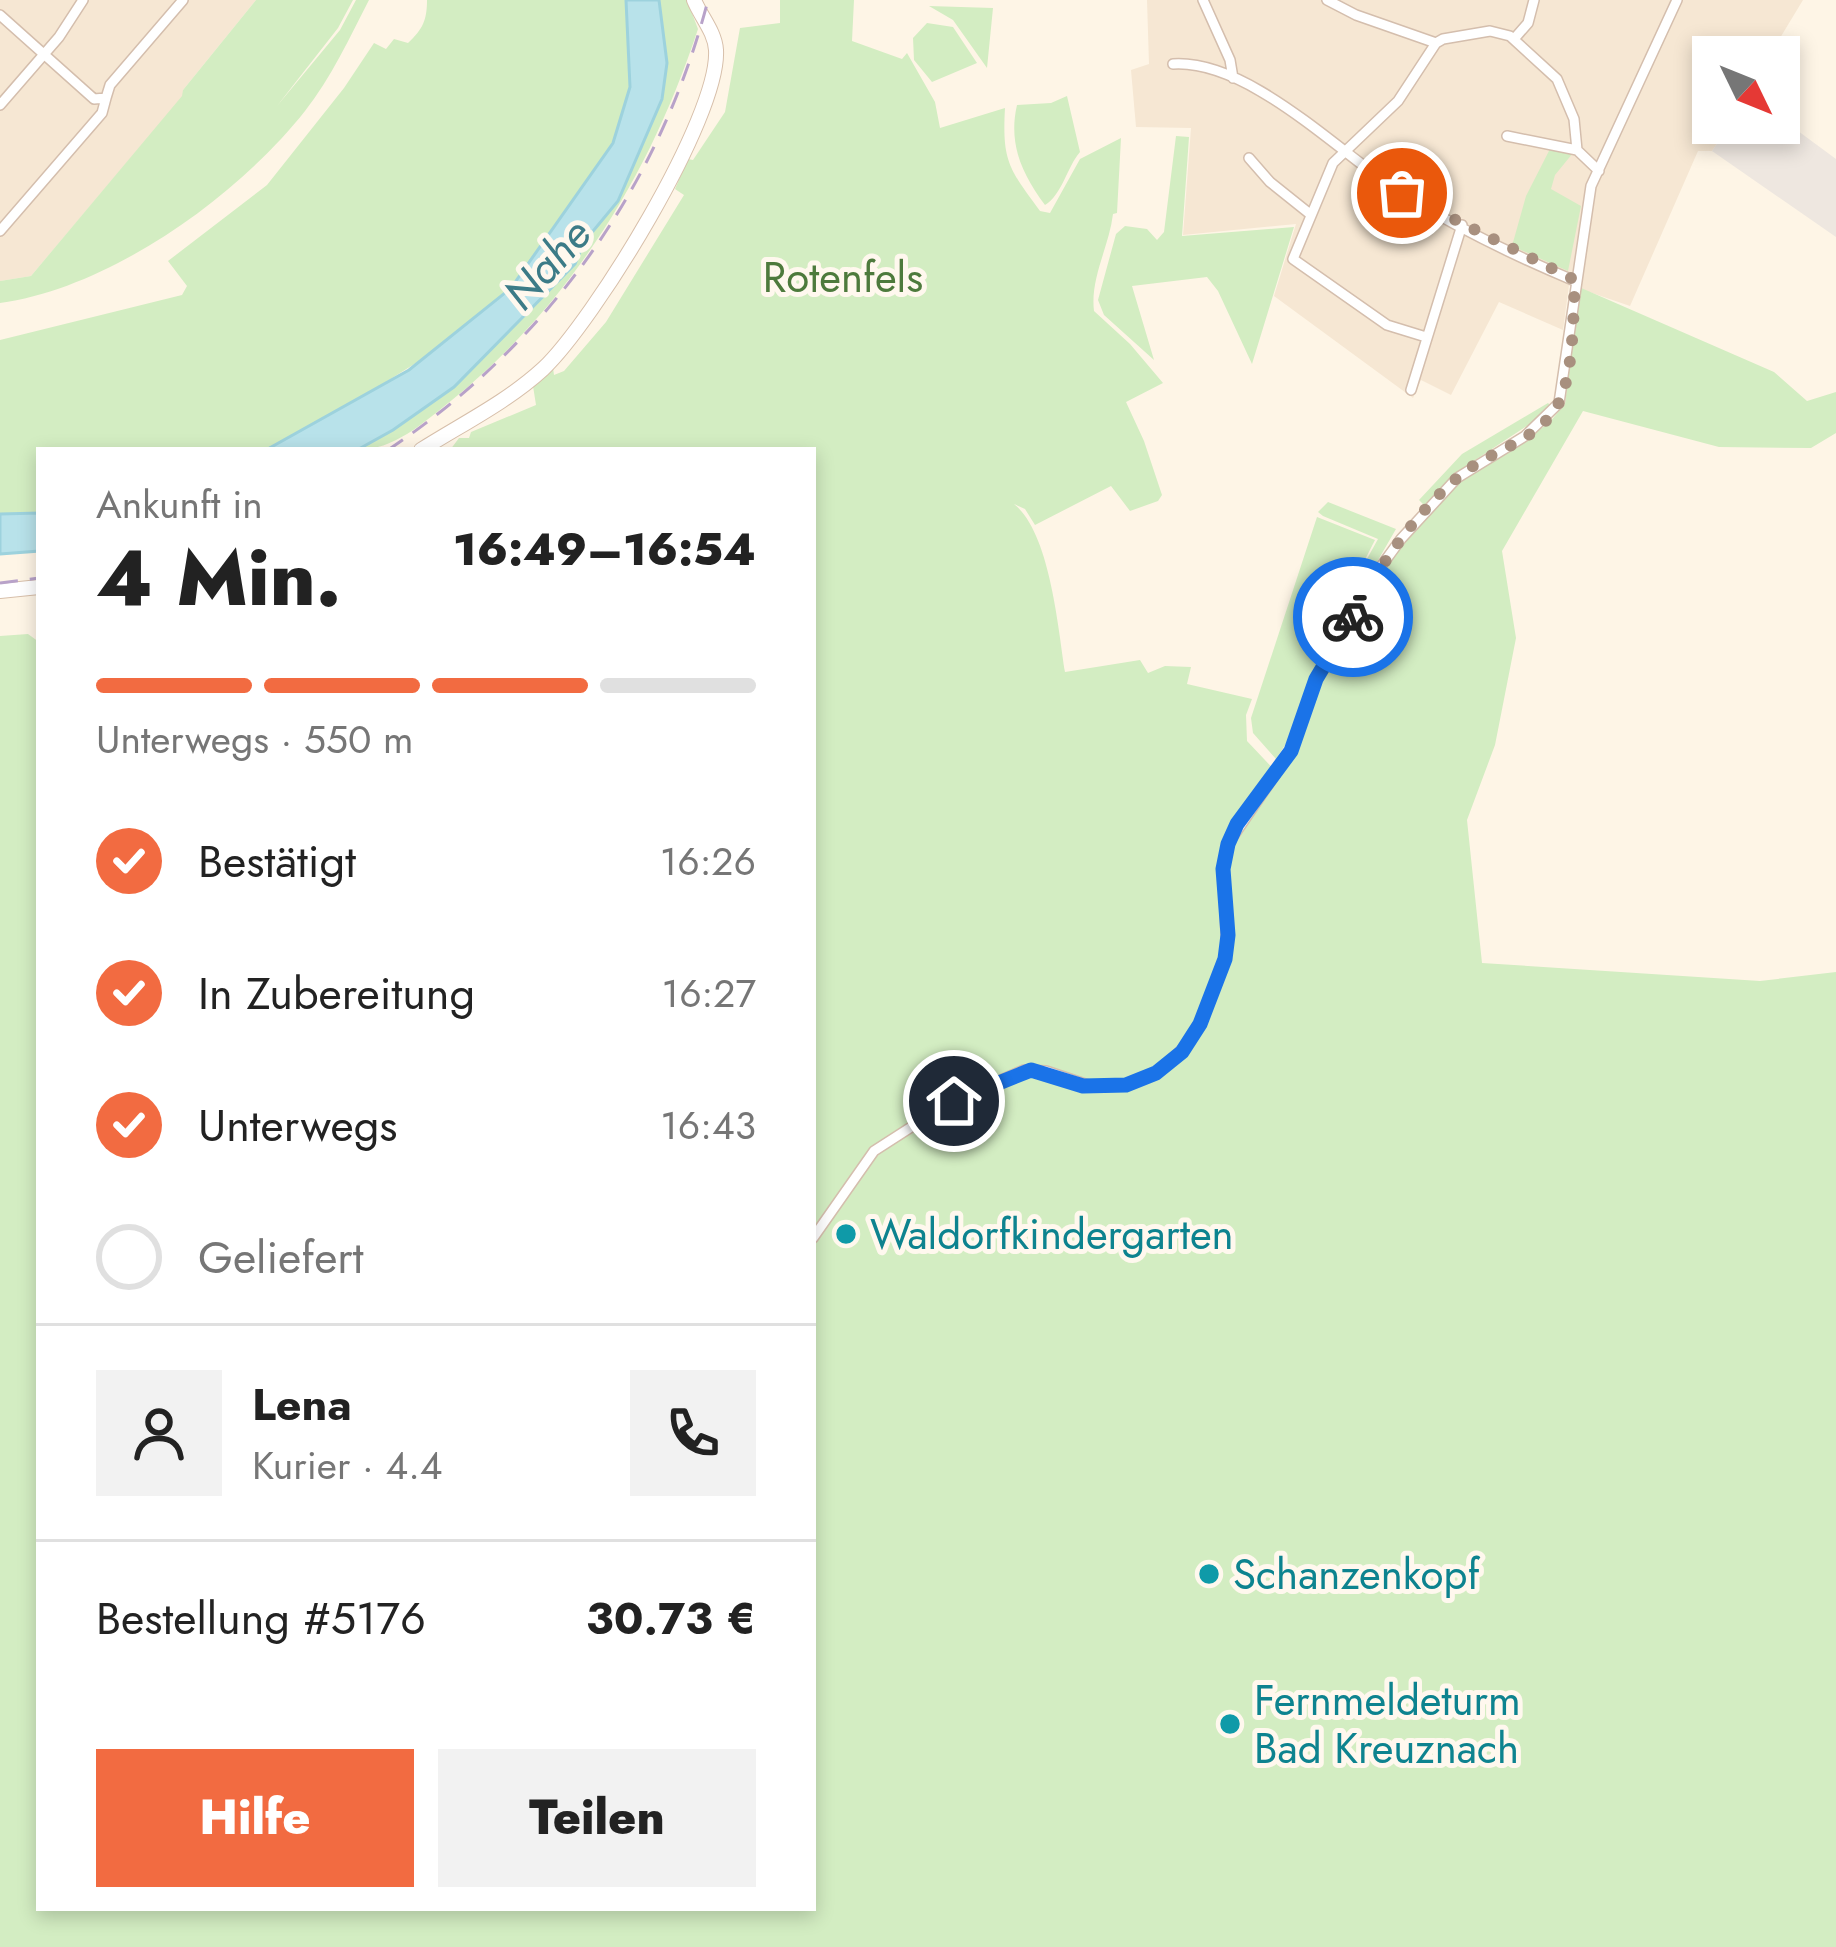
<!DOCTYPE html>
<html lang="de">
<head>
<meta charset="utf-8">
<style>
  :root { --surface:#fff; --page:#f2f2f2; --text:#222; --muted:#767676; --line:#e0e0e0; --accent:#f26b41 }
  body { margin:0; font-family:Jost,sans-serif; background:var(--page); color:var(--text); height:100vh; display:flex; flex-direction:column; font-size:45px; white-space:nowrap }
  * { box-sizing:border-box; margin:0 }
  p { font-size:39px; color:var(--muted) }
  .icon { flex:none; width:66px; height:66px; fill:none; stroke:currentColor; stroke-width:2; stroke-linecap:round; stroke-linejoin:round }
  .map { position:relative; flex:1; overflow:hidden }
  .side { position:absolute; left:36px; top:447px; width:780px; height:1464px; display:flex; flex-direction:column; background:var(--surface); border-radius:0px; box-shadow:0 6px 18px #0003 }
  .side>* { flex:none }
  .needle { width:78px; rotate:133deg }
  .buttons { position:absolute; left:1692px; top:36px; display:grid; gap:24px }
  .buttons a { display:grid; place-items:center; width:108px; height:108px; border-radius:0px; background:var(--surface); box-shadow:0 6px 18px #0003; font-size:60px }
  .pin { position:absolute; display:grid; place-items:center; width:102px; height:102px; color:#fff; margin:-51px; border:6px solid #fff; border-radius:50%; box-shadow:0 3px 12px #0007 }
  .courier { position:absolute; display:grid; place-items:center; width:120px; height:120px; margin:-60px; border:9px solid #1a73e8; border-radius:50%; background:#fff; color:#222; box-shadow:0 3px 15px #0007 }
  .headline em { font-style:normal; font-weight:800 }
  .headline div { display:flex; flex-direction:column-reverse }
  .headline { display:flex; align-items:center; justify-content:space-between; height:204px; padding:0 60px }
  h1 { font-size:78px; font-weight:800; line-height:90px }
  .bar { display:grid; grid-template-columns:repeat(4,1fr); gap:18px 12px; align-content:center; height:144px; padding:0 60px }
  .bar i { height:15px; border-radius:9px; background:var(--line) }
  .bar .current { background:var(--accent) }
  .bar p { grid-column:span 4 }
  .line { display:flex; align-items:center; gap:30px; padding:0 60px; border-top:3px solid var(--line) }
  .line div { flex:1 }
  .round { display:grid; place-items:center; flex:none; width:126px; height:126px; border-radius:0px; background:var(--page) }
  ol { padding:0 60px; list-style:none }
  li { display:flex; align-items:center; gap:36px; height:132px }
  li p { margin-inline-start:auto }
  li .icon { padding:12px; border-radius:50%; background:var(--accent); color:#fff; stroke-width:4 }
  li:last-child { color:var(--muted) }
  li i { width:66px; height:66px; border:6px solid var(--line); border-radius:50% }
  .cta { display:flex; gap:24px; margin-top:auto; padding:24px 60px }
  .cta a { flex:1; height:138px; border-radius:0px; background:var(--accent); color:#fff; font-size:48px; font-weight:800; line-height:138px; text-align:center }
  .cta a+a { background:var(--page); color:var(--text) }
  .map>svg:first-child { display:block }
  .residential { fill:#f6e7d3 }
  .industrial { fill:#eee7e0 }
  .green { fill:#d3edc2 }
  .water { fill:#b8e2ea; stroke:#9dd2dd; stroke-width:3 }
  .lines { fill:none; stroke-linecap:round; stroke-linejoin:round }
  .street-casing { stroke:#d4bead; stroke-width:12 }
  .secondary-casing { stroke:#d7bfaa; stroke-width:16 }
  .street { stroke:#fff; stroke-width:9 }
  .secondary { stroke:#fff; stroke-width:14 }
  .rail { stroke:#b8a2c9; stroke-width:3; stroke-dasharray:18 12; stroke-linecap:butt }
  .done { stroke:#a8907f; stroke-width:12; stroke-dasharray:0 21.6 }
  .route { stroke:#1a73e8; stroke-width:15 }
  .culture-dot { fill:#0f9aa8; stroke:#fff8ee; stroke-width:4.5 }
  .labels { text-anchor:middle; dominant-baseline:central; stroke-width:10; stroke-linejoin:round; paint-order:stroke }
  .park-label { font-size:42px; fill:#4d7a3c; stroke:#fff8ee }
  .culture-label { font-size:42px; fill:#0d838f; stroke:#fff8ee; text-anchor:start }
  .water-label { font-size:45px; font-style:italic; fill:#3c7b87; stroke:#fff8ee }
</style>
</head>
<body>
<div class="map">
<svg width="1836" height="1947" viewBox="0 0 1836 1947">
  <rect width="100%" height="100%" fill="#fef5e6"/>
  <!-- residential -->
  <path class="residential" d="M0 0H256L183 90V96L31 276 0 281Z
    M1147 0H1803L1780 38 1794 48 1779 72V57H1713V123H1731L1712 151H1698L1630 306 1569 285 1563 330 1499 302 1451 395 1421 380 1413 398 1274 296 1296 224 1183 235 1191 128 1136 127 1131 70 1149 64Z"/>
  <!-- industrial -->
  <path class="industrial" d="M1779 117 1836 159V237L1712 151 1731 123H1779Z"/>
  <!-- green -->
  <path class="green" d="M256 0H353L338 28 277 106 340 30 356 0H369C350 37 331 78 305 111 237 197 110 288 0 303V281L31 276 182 96 183 90Z
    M427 0H626L630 87 613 144 511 288 443 346 330 417 266 450H39V513L0 514V340L182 295 187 286 168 261 267 185 344 88 374 43 386 49 394 39 408 43C423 29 427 20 427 0Z
    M659 0H687L698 29C650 175 571 303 452 400 423 423 394 450 357 450L454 387 575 264 584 242 618 201 662 99 667 63Z
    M780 0H854L852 41 902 59 907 53 935 102 940 128 1005 108C1002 161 1009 169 1040 211L1050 213 1080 159 1121 138 1117 213 1113 214C1109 247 1090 278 1094 311L1130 344 1163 383 1126 402 1144 441 1162 495 1158 501 1130 511 1111 486 1035 525 1025 509 1014 504C1050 533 1058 627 1065 672L1140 660 1148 673 1165 666 1191 667 1187 684 1252 699 1246 715 1247 741 1281 777 1301 741 1314 697 1328 667 1377 579 1411 535 1465 476 1548 424 1565 404 1579 287 1774 372 1807 401 1836 392V433L1811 448 1719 447 1583 411 1502 551 1516 638 1495 745 1467 820 1482 963 1760 981 1836 972V1947H0V636L28 634 39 642V1908H813V450H450L459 438H469L471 432 536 405 533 386 553 368 554 375 564 371 606 322 684 195 675 189 688 159 693 160 725 112 740 28 780 23Z
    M929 6 993 8 987 68 953 20Z
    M927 23 953 27 977 63 932 82 914 60 913 38Z
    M1067 96 1080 152C1067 167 1062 195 1045 205 1022 174 1008 144 1017 105L1051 103Z
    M1176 136 1189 137 1182 236 1294 227 1252 364 1218 291 1207 277 1132 286 1154 360 1104 315 1098 300 1116 234 1125 226 1147 229 1157 240 1164 232Z
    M1551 147 1573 153 1555 175 1551 189 1581 206 1568 271 1512 246 1526 196Z
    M1548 403 1551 406 1542 416 1463 468 1428 502 1424 505 1419 500 1462 454Z
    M1328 502 1396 529 1318 664 1293 733 1276 759 1253 733 1251 718 1317 517 1375 540 1347 595 1378 539 1323 516 1318 512Z"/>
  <!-- water -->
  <path class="water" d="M626 0H659L667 63 662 99 618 201 584 242 575 264 454 387 393 430 357 450H266L409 370 511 288 613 143 630 87Z
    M39 513V551L0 554V514Z"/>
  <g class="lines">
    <!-- street casing -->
    <g class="street-casing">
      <path id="street" d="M1203 0 1230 60 1233 78
        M1327 0 1356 15 1436 43
        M0 15 94 99 106 98 110 85 183 0
        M1514 39 1528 23 1534 0
        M1173 64C1251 59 1345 159 1409 198 1460 229 1520 258 1575 281
        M0 105 59 37 83 0
        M1507 136 1577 150
        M1249 158 1270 182 1310 214
        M0 231 102 113 106 98
        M1426 337 1387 325 1293 259 1333 163 1398 101 1436 43 1443 39 1490 31 1510 36 1557 79 1574 119 1577 150 1599 171
        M1411 390 1462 225
        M813 1238 874 1151 947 1104 1024 1070 1046 1071 1094 1087 1126 1085 1156 1074 1187 1045 1205 1013 1227 951 1223 869 1228 844 1291 751 1320 671 1374 576 1401 539 1457 478 1525 436 1559 403 1591 186 1677 0"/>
    </g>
    <!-- secondary casing -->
    <g class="secondary-casing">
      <path id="secondary" d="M421 450C462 424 507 402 543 369 593 322 720 117 716 50 715 32 701 17 694 0
        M0 591 39 587"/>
    </g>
    <!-- street -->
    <use href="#street" class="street"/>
    <!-- secondary -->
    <use href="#secondary" class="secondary"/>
    <!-- rail -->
    <path class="rail" d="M388 450C548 343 660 186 708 0
      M0 583 39 578"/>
  </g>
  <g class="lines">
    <!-- done -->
    <path class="done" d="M1353 617C1379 566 1414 515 1458 477 1489 450 1542 441 1560 400 1574 369 1573 314 1575 280L1402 193"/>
    <!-- route -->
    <path class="route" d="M954 1101 1031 1070 1083 1086 1126 1085 1156 1073 1182 1052 1200 1024 1225 959 1228 935 1223 869 1228 844 1237 824 1291 751 1316 679 1353 617"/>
  </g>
  <!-- markers -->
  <g class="culture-dot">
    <circle cx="846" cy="1234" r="12"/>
    <circle cx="1209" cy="1574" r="12"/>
    <circle cx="1230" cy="1724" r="12"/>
  </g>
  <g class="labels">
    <!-- park labels -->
    <g class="park-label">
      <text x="843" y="277">Rotenfels</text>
    </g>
    <!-- culture labels -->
    <g class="culture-label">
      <text x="870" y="1234">Waldorfkindergarten</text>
      <text x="1233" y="1574">Schanzenkopf</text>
      <text x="1254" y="1700">Fernmeldeturm<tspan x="1254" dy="48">Bad Kreuznach</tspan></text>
    </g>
    <!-- water labels -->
    <g class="water-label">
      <text transform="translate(547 264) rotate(-48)">Nahe</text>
    </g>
  </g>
</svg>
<div class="buttons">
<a><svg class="needle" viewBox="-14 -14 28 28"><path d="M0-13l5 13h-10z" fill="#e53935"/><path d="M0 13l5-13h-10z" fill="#767676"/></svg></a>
</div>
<div class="pin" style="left:1402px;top:193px;background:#ea580c"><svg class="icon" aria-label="bag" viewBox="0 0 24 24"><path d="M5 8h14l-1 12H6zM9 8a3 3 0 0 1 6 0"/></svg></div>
<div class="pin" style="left:954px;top:1101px;background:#1f2937"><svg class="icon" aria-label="home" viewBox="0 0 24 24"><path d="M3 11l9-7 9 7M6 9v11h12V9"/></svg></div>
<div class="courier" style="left:1353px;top:617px"><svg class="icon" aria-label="bike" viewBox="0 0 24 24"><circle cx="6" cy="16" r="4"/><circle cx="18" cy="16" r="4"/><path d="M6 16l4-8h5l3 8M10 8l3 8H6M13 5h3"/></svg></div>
<section class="side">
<div class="headline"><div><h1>4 Min.</h1><p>Ankunft in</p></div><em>16:49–16:54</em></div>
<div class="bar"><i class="current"></i><i class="current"></i><i class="current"></i><i></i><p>Unterwegs · 550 m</p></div>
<ol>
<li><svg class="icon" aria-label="check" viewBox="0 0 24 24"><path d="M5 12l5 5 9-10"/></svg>Bestätigt<p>16:26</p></li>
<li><svg class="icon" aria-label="check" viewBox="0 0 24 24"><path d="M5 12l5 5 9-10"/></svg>In Zubereitung<p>16:27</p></li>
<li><svg class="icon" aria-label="check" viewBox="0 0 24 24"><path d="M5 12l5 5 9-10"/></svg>Unterwegs<p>16:43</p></li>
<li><i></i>Geliefert</li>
</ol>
<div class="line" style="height:216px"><a class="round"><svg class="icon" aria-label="person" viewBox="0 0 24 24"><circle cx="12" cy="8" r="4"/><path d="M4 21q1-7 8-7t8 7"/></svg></a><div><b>Lena</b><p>Kurier · 4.4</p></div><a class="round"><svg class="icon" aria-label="phone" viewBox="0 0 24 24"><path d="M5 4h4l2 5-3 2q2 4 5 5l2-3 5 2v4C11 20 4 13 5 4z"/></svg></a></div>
<div class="line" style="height:156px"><div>Bestellung #5176</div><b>30.73 €</b></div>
<div class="cta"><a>Hilfe</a><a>Teilen</a></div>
</section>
</div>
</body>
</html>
